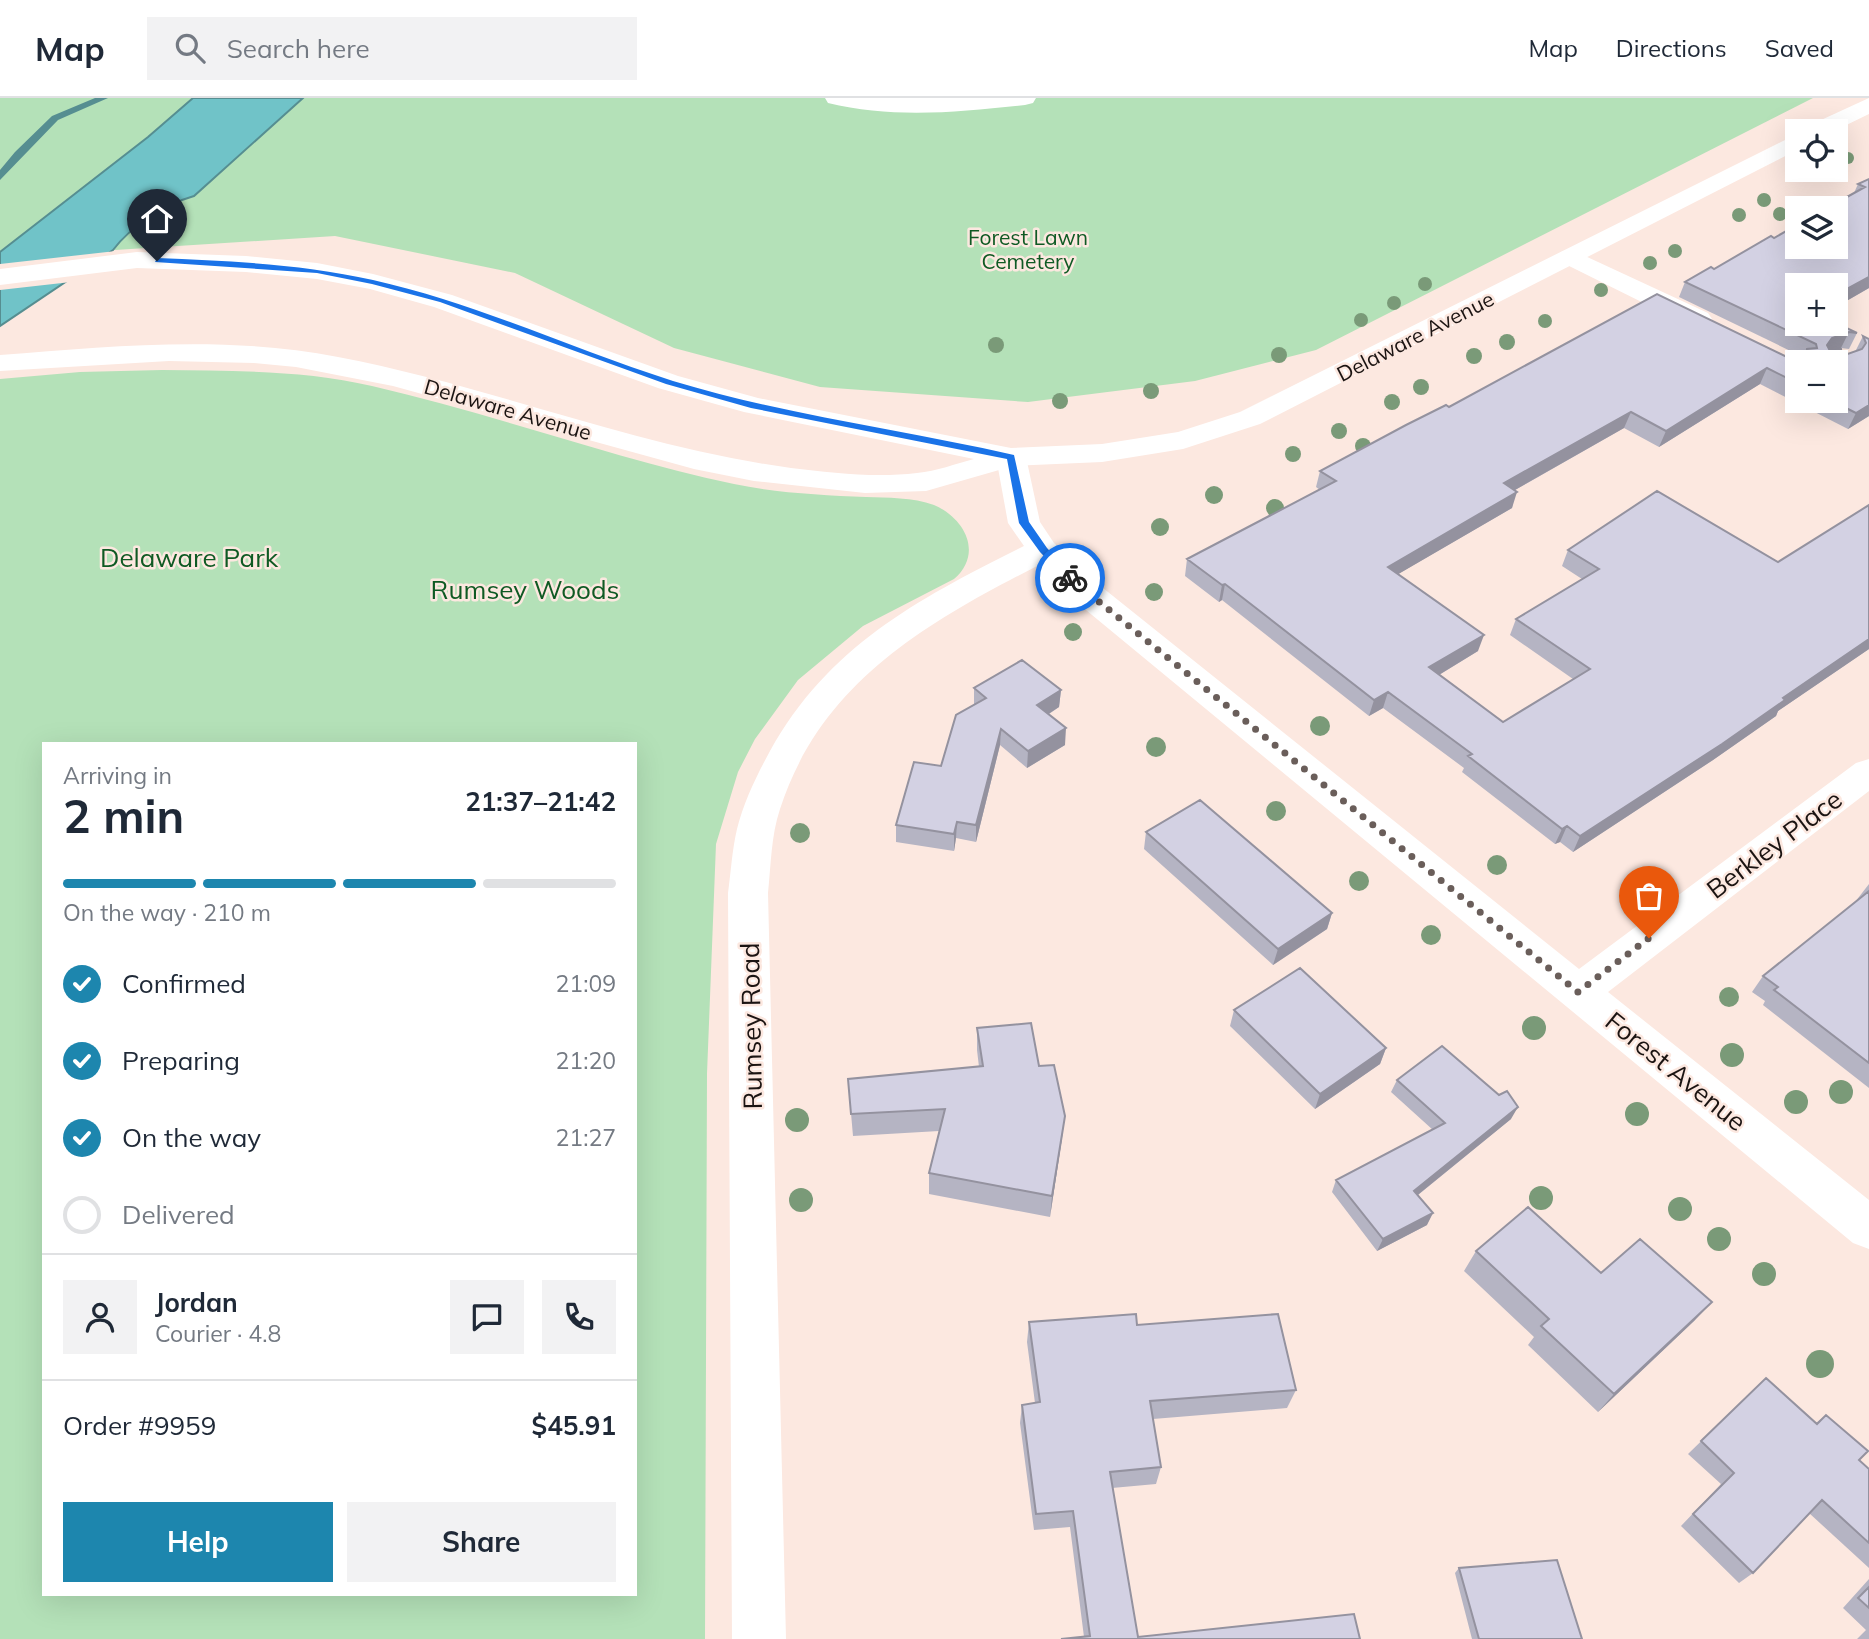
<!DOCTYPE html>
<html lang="en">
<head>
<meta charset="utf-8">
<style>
  :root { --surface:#fff; --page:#f2f2f3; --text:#1f2937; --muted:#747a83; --line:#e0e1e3; --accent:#1d86ae }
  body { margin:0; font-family:Mulish,sans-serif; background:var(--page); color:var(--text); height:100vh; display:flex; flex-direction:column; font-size:26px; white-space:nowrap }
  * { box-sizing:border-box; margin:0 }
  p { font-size:23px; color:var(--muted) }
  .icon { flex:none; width:38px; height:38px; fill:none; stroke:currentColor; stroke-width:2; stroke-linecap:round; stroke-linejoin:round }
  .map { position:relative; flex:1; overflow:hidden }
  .sheet { position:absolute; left:42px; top:644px; width:595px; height:854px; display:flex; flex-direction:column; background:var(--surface); border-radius:0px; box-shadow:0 7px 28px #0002 }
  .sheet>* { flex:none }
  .tools { position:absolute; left:1785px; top:21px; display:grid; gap:14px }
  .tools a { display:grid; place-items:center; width:63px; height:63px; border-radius:0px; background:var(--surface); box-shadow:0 7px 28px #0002; font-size:35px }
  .pin { position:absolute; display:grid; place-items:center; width:60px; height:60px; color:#fff; margin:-72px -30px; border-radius:50% 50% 50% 0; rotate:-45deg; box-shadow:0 0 7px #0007 }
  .pin .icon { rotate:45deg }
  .courier { position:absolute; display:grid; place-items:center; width:70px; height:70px; margin:-35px; border:5px solid #1a73e8; border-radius:50%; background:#fff; color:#222; box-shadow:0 2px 9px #0007 }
  .overview em { font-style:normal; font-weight:700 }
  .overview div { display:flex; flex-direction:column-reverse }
  .overview { display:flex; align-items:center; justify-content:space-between; height:119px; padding:0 21px }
  h1 { font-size:46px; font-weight:700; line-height:52px }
  .bar { display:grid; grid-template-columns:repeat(4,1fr); gap:10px 7px; align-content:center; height:84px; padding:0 21px }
  .bar i { height:9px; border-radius:5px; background:var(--line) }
  .bar .active { background:var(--accent) }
  .bar p { grid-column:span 4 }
  .line { display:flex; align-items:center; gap:18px; padding:0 21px; border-top:2px solid var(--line) }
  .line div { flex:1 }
  .round { display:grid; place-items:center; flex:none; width:74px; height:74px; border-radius:0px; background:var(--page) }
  ol { padding:0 21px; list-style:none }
  li { display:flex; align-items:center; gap:21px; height:77px }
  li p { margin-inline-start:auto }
  li .icon { padding:7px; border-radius:50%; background:var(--accent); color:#fff; stroke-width:4 }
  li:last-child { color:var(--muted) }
  li i { width:38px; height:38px; border:4px solid var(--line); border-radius:50% }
  .primary-button { display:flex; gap:14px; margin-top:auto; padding:14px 21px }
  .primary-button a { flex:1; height:80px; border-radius:0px; background:var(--accent); color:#fff; font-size:28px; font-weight:700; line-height:80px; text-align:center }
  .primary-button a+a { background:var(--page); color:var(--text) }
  header { display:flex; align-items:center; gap:42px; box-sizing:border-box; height:98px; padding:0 35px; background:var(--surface); border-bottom:2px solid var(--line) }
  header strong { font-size:33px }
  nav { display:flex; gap:38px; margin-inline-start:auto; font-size:24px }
  .search { width:490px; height:63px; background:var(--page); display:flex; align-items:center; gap:18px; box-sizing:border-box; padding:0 24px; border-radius:0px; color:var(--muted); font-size:26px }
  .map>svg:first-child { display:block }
  .green { fill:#b4e1b8; fill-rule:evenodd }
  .water { fill:#70c3c8; stroke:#568e91; stroke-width:2 }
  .pier { fill:#fce8e0 }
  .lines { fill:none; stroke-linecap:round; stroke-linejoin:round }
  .stream { fill:#568e91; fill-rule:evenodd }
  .minor { fill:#fff; fill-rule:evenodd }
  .major { fill:#fff; fill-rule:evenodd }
  .tree { fill:#7a9a78 }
  .wall { fill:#b5b4c3; fill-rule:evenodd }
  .shaded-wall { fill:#94929f }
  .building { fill:#d3d1e3; stroke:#94929f; stroke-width:2 }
  .route { fill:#1a73e8 }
  .done { stroke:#6a5e5a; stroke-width:7; stroke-dasharray:0 12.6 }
  .labels { text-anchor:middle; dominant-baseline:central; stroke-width:5; stroke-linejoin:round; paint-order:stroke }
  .far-park-label { font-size:21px; fill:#0f5a23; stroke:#fce8e0 }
  .far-street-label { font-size:21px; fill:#1b1412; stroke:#fce8e0 }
  .park-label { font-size:26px; fill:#0f5a23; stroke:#fce8e0 }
  .street-label { font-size:26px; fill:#1b1412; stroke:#fce8e0 }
</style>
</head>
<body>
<header>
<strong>Map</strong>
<div class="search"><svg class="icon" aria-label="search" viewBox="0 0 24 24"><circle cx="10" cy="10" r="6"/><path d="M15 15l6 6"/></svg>Search here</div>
<nav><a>Map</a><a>Directions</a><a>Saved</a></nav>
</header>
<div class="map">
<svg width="1869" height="1541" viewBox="0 0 1869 1541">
  <rect width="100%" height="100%" fill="#fce8e0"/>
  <!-- green -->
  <path class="green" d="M0 0H1813L1316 252 1195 283 1028 304 820 289 674 250 515 175 335 138 115 152 0 164Z
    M162 272C232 273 304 272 372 288 494 316 612 360 734 386 777 395 823 397 866 399 887 400 913 399 934 407 966 421 983 456 954 481L863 528 798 582 755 641 738 674 716 746 707 976 705 1541H0V281L80 274ZM44 646H635V1496H44Z"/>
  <!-- water -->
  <path class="water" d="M193 0H303L194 98C166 106 131 128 113 152L0 228V154L148 39Z"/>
  <!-- pier -->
  <path class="pier" d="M116 153 71 184 0 192V166Z"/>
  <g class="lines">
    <!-- stream -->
    <path class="stream" d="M95 0H108L58 22 0 82V72L15 54 52 18Z"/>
    <!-- minor -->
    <path class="minor" d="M825 0H1036L1033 5 1025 7C959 14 894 21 828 5Z
      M1570 151 1708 215 1712 221 1708 227 1698 229 1688 227 1561 164 1557 159 1561 154Z
      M1011 350 1022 353 1026 359 1040 424 1054 445 1093 482 1579 871 1856 665 1869 661V693L1608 894 1869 1102V1151L1853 1145 1069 498 1039 467C928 524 821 584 780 711 771 738 771 767 768 795L786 1541H732L728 795C731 774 732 752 737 731 744 703 757 677 770 653 829 547 920 500 1024 448L1008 425 996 359 1000 353Z"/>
    <!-- major -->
    <path class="major" d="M1869 0V16L1834 33H1804L1808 28Z
      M1797 36V52L1260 326 1183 351 1102 364 1013 368 926 393 865 395 754 383 694 371 393 288 296 269 254 265 169 263 0 273V257C112 248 227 237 338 259 491 288 636 349 791 370 832 375 876 380 917 375 937 373 955 366 974 361L744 314 658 290 434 209 370 191 317 181 246 174 137 170 0 187V171L137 154 246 158 317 165 373 176 452 197 678 278 758 300 1011 350 1102 346 1178 334 1240 314Z"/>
  </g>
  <!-- trees -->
  <g class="tree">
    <circle cx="1848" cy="60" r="6"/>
    <circle cx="1764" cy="102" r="7"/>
    <circle cx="1780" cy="116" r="7"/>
    <circle cx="1739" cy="117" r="7"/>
    <circle cx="1675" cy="153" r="7"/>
    <circle cx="1650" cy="165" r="7"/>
    <circle cx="1425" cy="186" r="7"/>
    <circle cx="1601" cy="192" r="7"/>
    <circle cx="1394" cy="205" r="7"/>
    <circle cx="1361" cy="222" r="7"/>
    <circle cx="1545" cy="223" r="7"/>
    <circle cx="1507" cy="244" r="8"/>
    <circle cx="996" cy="247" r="8"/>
    <circle cx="1279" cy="257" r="8"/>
    <circle cx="1474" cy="258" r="8"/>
    <circle cx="1421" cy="289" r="8"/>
    <circle cx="1151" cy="293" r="8"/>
    <circle cx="1060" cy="303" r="8"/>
    <circle cx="1392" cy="304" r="8"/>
    <circle cx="1339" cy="333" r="8"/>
    <circle cx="1363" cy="348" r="8"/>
    <circle cx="1293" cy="356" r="8"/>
    <circle cx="1214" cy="397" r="9"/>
    <circle cx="1275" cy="410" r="9"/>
    <circle cx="1160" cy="429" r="9"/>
    <circle cx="1154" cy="494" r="9"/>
    <circle cx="1073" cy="534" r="9"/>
    <circle cx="1320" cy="628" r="10"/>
    <circle cx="1156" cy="649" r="10"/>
    <circle cx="1276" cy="713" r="10"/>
    <circle cx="800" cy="735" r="10"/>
    <circle cx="1497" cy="767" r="10"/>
    <circle cx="1359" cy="783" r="10"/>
    <circle cx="1431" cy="837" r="10"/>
    <circle cx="1729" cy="899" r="10"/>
    <circle cx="1534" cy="930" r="12"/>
    <circle cx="1732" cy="957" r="12"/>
    <circle cx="1841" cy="994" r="12"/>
    <circle cx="1796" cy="1004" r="12"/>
    <circle cx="1637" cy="1016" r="12"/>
    <circle cx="797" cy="1022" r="12"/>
    <circle cx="1541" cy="1100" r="12"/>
    <circle cx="801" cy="1102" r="12"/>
    <circle cx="1680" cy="1111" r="12"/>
    <circle cx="1719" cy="1141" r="12"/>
    <circle cx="1764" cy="1176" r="12"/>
    <circle cx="1820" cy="1266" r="14"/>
  </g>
  <!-- wall -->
  <path class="wall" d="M1869 81V190L1836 209V187L1797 226 1857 235 1849 251 1841 250 1838 251 1842 258 1855 254 1863 238 1869 241V318L1848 331 1760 286 1659 349 1624 330 1515 392 1512 410 1398 476 1478 553 1439 577 1503 624 1573 581 1510 537 1516 521 1582 481 1562 468 1568 452 1778 464 1869 407V551L1778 613 1776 618 1713 662 1573 754 1560 744 1555 746 1462 674 1464 670 1383 610 1369 618 1222 502 1219 504 1185 478 1187 461 1320 392 1316 389 1320 373 1449 309 1793 262 1801 263 1803 259 1679 199 1685 184 1714 171 1774 140 1854 95 1858 86ZM1797 264 1836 303H1797Z
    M974 590 1061 592 1059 609 1049 616 1065 647 1027 670 1000 647 976 744 956 740 954 753 896 744V727L941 668 974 606Z
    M1146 734 1332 815 1327 831 1273 867 1144 751Z
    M1869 786V990L1763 907 1765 903 1752 894 1763 878 1855 804Z
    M1234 912 1386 950 1380 966 1315 1011 1230 928Z
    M977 930 1039 968 1062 1040 1050 1119 929 1096V1075L939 1033 853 1038 848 981 979 969 977 952Z
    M1397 982 1511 1021 1418 1097 1427 1127 1377 1153 1332 1094 1336 1082 1433 1032 1391 994Z
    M1476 1153 1601 1175 1712 1204 1694 1223 1598 1314 1528 1247 1534 1239 1464 1173Z
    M1029 1224 1137 1227 1296 1292 1287 1310 1153 1321 1161 1369 1156 1386 1112 1390 1138 1539 1360 1541 1084 1539 1070 1429 1034 1432 1020 1325 1022 1307 1035 1305 1027 1244Z
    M1766 1280 1816 1325 1826 1317 1859 1362 1869 1371V1470L1809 1415 1753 1475 1739 1485 1681 1428 1721 1386 1688 1356Z
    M1459 1470 1582 1541H1472L1455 1475Z
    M1869 1481V1541H1857L1866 1532 1843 1510Z"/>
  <!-- shaded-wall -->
  <path class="shaded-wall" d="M1869 179V190L1836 209V197Z
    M1849 234 1841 250 1824 256 1827 247 1832 240Z
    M1767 270 1760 286 1659 349 1666 333Z
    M1869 307V318L1848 331 1856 315Z
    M1631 314 1624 330 1499 401 1504 385Z
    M1517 394 1512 410 1383 485 1388 469Z
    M1225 486 1222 502 1219 504 1222 487Z
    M1484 537 1478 553 1424 586 1429 569Z
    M1869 541V551L1778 613 1776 618 1713 662 1573 754 1580 738Z
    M1061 592 1059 609 1036 624 1037 607Z
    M1388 594 1383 610 1369 618 1374 602Z
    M1066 630 1065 647 1027 670 1028 653Z
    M1001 631 1000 647 976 744V727Z
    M957 724 956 740 954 753V736Z
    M1567 728 1560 744 1555 746 1562 731Z
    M1332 815 1327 831 1273 867 1278 851Z
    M1386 950 1380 966 1315 1011 1320 996Z
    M1518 1009 1511 1021 1409 1104 1414 1093Z
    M1065 1018 1062 1040 1050 1119 1052 1098Z
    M1433 1115 1427 1127 1377 1153 1383 1141Z
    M1712 1204 1694 1223 1598 1314 1614 1296Z"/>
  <!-- building -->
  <path class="building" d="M1869 81V179L1836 197V187H1797V226L1836 225 1857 235 1849 234 1832 240 1827 247 1829 251H1841L1842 258 1862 251 1866 245 1863 238 1869 241V307L1856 315 1832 303H1836V264H1797V285L1767 270 1666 333 1631 314 1504 385 1517 394 1388 469 1484 537 1429 569 1503 624 1590 571 1516 521 1599 471 1568 452 1657 393 1778 464 1869 407V541L1783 600 1785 602 1722 646 1580 738 1567 728 1562 731 1468 658 1472 656 1388 594 1374 602 1225 486 1222 487 1187 461 1336 383 1320 373 1406 327 1446 307 1449 309 1657 196 1793 262 1806 264 1807 251 1817 250 1816 246 1685 184 1711 169 1714 171 1771 138 1774 140 1797 127V149H1836V110H1827L1865 89 1858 86Z
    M1022 562 1061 592 1037 607 1066 630 1028 653 1001 631 976 727 957 724 954 736 896 727 914 664 941 668 956 617 986 600 974 590Z
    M1200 702 1332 815 1278 851 1146 734Z
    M1869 793V965L1774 892 1778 889 1763 878Z
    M1300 870 1386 950 1320 996 1234 912Z
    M1031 925 1039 968 1054 967 1065 1018 1052 1098 929 1075 945 1011 851 1016 848 981 983 968 977 930Z
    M1442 948 1499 997 1507 993 1518 1009 1414 1093 1433 1115 1383 1141 1336 1082 1445 1025 1397 982Z
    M1528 1109 1601 1175 1640 1141 1712 1204 1614 1296 1541 1228 1549 1221 1476 1153Z
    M1136 1216 1137 1227 1278 1216 1296 1292 1150 1303 1161 1369 1110 1374 1138 1539 1354 1516 1360 1541H1061L1090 1538 1073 1413 1036 1416 1022 1307 1040 1304 1029 1224Z
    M1766 1280 1817 1326 1826 1317 1868 1353 1859 1362 1869 1371V1445L1822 1402 1753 1475 1693 1416 1734 1375 1701 1343Z
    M1557 1462 1582 1541H1479L1459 1470Z
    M1869 1489V1510L1858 1500Z"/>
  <!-- route -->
  <path class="route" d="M157 160C230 163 302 166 373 182 476 205 572 251 673 283 785 317 900 331 1014 357L1029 424 1047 450 1075 480 1067 482 1040 454 1019 425 1007 361 751 310 666 286 440 204 372 186 317 175 155 164Z"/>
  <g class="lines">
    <!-- done -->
    <path class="done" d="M1070 480 1578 894 1649 840"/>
  </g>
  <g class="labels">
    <!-- far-park labels -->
    <g class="far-park-label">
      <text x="1028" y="139">Forest Lawn<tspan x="1028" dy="24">Cemetery</tspan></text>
    </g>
    <!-- far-street labels -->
    <g class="far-street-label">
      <text transform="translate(1415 238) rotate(-27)">Delaware Avenue</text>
      <text transform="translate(508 311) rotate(16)">Delaware Avenue</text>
    </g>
    <!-- park labels -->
    <g class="park-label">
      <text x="189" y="459">Delaware Park</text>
      <text x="525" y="491">Rumsey Woods</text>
    </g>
    <!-- street labels -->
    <g class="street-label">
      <text transform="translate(1774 746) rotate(-37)">Berkley Place</text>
      <text transform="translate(751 928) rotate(-91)">Rumsey Road</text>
      <text transform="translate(1676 973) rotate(39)">Forest Avenue</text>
    </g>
  </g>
</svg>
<div class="tools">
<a><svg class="icon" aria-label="locate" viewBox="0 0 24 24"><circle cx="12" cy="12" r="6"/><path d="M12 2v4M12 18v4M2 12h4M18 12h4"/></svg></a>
<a><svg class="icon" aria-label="layers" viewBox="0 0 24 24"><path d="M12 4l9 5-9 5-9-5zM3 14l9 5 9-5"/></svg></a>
<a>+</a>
<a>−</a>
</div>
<div class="pin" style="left:1649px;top:840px;background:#ea580c"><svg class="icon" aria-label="bag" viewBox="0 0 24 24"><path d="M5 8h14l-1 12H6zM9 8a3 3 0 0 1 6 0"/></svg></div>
<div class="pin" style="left:157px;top:163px;background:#1f2937"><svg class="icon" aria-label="home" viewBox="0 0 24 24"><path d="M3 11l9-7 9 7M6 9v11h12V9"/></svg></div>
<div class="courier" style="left:1070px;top:480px"><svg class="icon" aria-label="bike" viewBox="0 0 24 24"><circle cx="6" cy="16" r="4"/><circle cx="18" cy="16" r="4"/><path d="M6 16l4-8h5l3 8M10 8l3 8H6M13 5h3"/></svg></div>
<section class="sheet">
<div class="overview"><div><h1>2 min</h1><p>Arriving in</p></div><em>21:37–21:42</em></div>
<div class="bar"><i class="active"></i><i class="active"></i><i class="active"></i><i></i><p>On the way · 210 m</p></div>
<ol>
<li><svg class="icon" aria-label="check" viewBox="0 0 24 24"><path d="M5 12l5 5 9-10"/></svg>Confirmed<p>21:09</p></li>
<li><svg class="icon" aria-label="check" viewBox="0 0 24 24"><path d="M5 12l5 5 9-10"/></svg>Preparing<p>21:20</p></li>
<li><svg class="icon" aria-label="check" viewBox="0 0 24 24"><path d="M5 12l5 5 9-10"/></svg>On the way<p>21:27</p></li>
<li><i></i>Delivered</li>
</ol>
<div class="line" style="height:126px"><a class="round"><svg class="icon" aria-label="person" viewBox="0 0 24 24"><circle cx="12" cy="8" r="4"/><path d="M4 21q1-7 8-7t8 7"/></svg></a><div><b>Jordan</b><p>Courier · 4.8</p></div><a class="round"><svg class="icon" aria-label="chat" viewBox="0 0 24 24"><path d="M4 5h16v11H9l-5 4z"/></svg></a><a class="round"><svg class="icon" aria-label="phone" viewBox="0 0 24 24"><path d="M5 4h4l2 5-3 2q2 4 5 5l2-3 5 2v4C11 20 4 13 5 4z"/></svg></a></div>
<div class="line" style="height:91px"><div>Order #9959</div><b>$45.91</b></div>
<div class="primary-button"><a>Help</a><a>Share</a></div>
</section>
</div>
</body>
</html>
